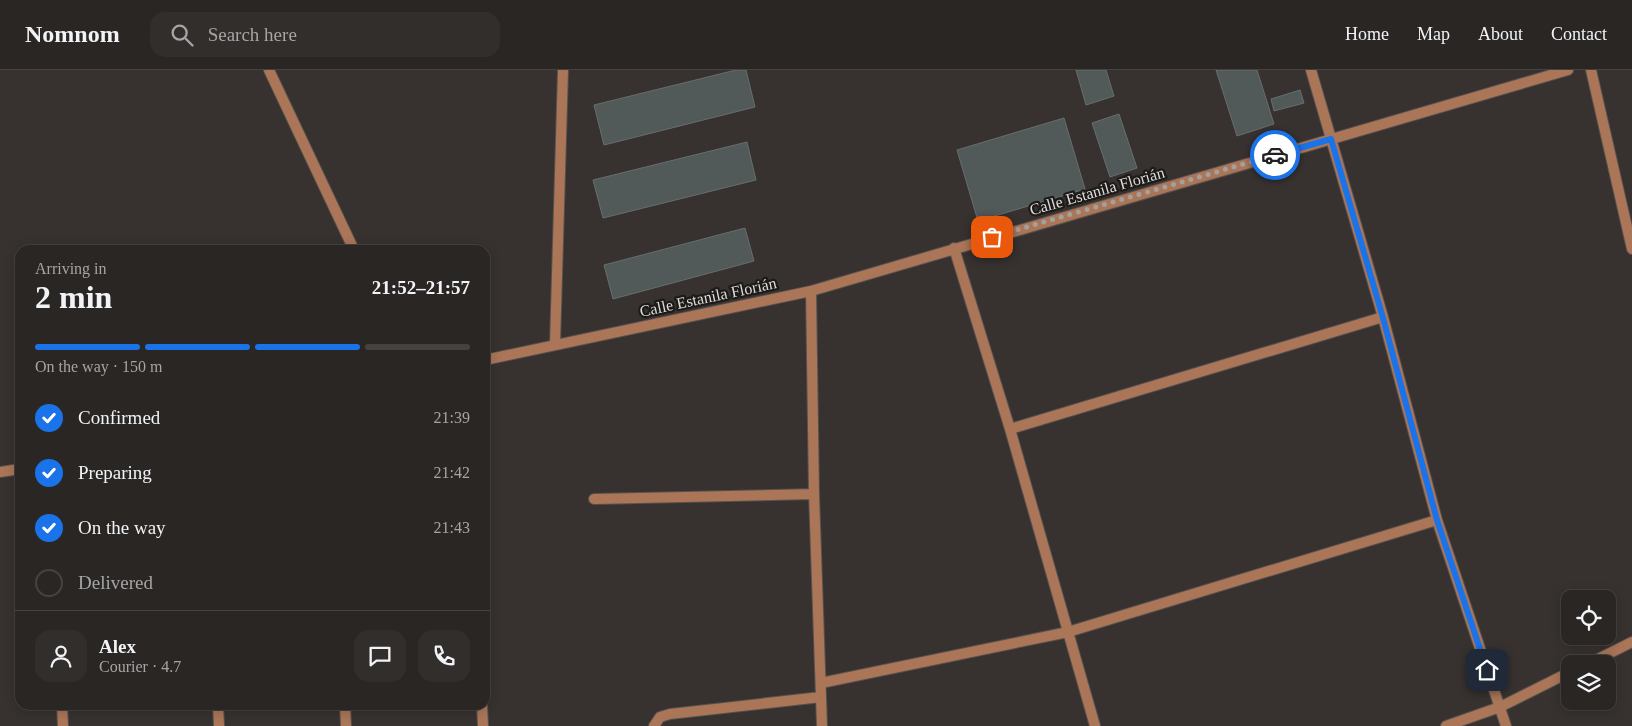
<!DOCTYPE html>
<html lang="en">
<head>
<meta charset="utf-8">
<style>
  :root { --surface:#292624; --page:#312e2c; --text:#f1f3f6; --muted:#a5a5a6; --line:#454341; --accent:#1a73e8 }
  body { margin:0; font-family:Georgia,serif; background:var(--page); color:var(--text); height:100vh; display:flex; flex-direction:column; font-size:19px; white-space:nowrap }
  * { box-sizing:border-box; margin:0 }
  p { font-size:16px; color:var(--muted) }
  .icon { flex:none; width:28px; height:28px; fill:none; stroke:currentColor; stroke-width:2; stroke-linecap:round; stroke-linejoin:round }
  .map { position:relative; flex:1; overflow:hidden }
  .drawer { position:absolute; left:15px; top:175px; width:475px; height:465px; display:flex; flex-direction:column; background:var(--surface); border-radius:15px; box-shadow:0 2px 12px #0003,0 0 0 1px var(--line) }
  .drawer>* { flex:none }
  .fabs { position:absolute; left:1561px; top:520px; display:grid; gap:10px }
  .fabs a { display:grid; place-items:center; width:55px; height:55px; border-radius:10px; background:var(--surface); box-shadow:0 2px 12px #0003,0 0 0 1px var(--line); font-size:25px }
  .pin { position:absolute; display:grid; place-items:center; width:42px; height:42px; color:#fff; margin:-21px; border-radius:10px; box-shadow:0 2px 8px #0006 }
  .courier { position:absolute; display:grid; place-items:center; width:50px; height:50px; margin:-25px; border:4px solid #1a73e8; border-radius:50%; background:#fff; color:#222; box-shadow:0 1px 6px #0007 }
  .summary em { font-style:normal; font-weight:800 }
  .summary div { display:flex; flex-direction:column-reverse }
  .summary { display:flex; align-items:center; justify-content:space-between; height:85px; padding:0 20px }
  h1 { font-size:32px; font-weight:800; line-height:38px }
  .bar { display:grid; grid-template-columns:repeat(4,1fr); gap:8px 5px; align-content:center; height:60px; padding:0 20px }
  .bar i { height:6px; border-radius:4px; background:var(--line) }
  .bar .current { background:var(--accent) }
  .bar p { grid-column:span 4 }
  .line { display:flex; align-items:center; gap:12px; padding:0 20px; border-top:1px solid var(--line) }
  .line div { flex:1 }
  .round { display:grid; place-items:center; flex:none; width:52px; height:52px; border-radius:15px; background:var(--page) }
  ol { padding:0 20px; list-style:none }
  li { display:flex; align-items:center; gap:15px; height:55px }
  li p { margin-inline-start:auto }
  li .icon { padding:5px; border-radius:50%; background:var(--accent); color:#fff; stroke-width:4 }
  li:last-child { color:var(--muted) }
  li i { width:28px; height:28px; border:2px solid var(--line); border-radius:50% }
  header { display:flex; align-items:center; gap:30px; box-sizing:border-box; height:70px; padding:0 25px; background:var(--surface); border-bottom:1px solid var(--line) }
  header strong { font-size:24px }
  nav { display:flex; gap:28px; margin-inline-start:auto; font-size:18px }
  .search { width:350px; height:45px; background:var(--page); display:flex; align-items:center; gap:12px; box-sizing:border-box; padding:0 18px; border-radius:15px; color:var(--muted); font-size:19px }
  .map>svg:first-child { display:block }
  .building { fill:#525959; stroke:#676e6e }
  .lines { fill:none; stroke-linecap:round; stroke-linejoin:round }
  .minor-casing { stroke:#55514f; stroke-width:12 }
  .minor { stroke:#ab7558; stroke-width:10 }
  .done { stroke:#a4a09e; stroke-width:5; stroke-dasharray:0 9 }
  .route { stroke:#1a73e8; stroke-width:6 }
  .labels { text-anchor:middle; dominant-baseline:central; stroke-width:4.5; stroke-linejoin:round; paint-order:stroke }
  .street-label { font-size:16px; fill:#dfdcda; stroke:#1d1b19 }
</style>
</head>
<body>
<header>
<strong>Nomnom</strong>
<div class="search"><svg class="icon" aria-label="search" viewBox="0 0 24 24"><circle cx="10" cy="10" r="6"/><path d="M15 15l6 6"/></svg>Search here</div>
<nav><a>Home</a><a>Map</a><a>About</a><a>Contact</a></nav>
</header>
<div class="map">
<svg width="1632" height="656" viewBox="0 0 1632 656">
  <rect width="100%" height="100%" fill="#373230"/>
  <!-- building -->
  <path class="building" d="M736 0H746L755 37 604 75 594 35Z
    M1076 0H1106L1114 26 1086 35Z
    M1216 0H1257L1274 54 1237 66Z
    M1300 20 1304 33 1274 41 1271 29Z
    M1119 44 1137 98 1110 107 1092 53Z
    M1064 48 1085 119 978 151 957 80Z
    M747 72 756 110 603 148 593 110Z
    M745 158 754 191 613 229 604 195Z"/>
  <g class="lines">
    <!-- minor casing -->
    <g class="minor-casing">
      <path id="minor" d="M269 0 354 180
        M1311 0 1383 247 1437 450 1506 656
        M1591 0 1632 179
        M954 178 1010 359 1095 656
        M811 221 814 424 822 656
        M555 274 563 0
        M485 290 811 221 1568 0
        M1010 359 1383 247
        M0 402 20 399
        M594 429 814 424
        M1588 594 1632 572
        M821 613 1068 562 1437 450
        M62 635 63 656
        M218 635 219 656
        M345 635 346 656
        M482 635 483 656
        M654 656 660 647 670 644 821 627
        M1446 656 1500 637 1570 602"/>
    </g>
    <!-- minor -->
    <use href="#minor" class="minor"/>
  </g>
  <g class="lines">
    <!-- done -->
    <path class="done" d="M992 167 1275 85"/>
    <!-- route -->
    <path class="route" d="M1275 85 1331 69 1383 248 1437 450 1487 600"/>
  </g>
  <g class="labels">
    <!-- street labels -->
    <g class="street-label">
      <text transform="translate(1097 121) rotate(-16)">Calle Estanila Florián</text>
      <text transform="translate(708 227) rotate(-12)">Calle Estanila Florián</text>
    </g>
  </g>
</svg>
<div class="fabs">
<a><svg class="icon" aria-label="locate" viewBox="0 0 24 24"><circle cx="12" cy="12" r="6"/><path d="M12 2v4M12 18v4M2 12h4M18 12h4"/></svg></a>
<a><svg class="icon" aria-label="layers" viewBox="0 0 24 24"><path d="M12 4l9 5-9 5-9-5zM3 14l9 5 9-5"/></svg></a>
</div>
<div class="pin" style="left:992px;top:167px;background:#ea580c"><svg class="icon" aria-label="bag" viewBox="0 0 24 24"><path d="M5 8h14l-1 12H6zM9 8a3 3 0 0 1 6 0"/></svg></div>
<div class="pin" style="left:1487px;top:600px;background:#1f2937"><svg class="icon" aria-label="home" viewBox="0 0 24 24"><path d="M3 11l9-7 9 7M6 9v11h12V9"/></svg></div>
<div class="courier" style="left:1275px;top:85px"><svg class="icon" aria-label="car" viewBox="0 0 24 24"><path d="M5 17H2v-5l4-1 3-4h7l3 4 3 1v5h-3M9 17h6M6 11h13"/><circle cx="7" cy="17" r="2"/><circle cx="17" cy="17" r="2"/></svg></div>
<section class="drawer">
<div class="summary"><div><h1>2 min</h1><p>Arriving in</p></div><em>21:52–21:57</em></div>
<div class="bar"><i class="current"></i><i class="current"></i><i class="current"></i><i></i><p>On the way · 150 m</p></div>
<ol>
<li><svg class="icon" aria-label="check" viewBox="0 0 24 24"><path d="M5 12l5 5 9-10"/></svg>Confirmed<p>21:39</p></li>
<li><svg class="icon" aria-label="check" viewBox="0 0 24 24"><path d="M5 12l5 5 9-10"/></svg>Preparing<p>21:42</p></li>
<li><svg class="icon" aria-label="check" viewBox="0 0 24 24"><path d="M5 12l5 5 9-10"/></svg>On the way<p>21:43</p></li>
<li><i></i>Delivered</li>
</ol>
<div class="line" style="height:90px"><a class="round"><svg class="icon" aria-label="person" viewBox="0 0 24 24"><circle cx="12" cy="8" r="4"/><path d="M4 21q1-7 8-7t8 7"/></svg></a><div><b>Alex</b><p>Courier · 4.7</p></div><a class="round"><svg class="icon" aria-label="chat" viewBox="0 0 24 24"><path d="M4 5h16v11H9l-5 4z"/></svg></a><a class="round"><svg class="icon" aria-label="phone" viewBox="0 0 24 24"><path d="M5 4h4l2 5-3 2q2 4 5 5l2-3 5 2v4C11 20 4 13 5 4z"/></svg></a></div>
</section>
</div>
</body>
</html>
